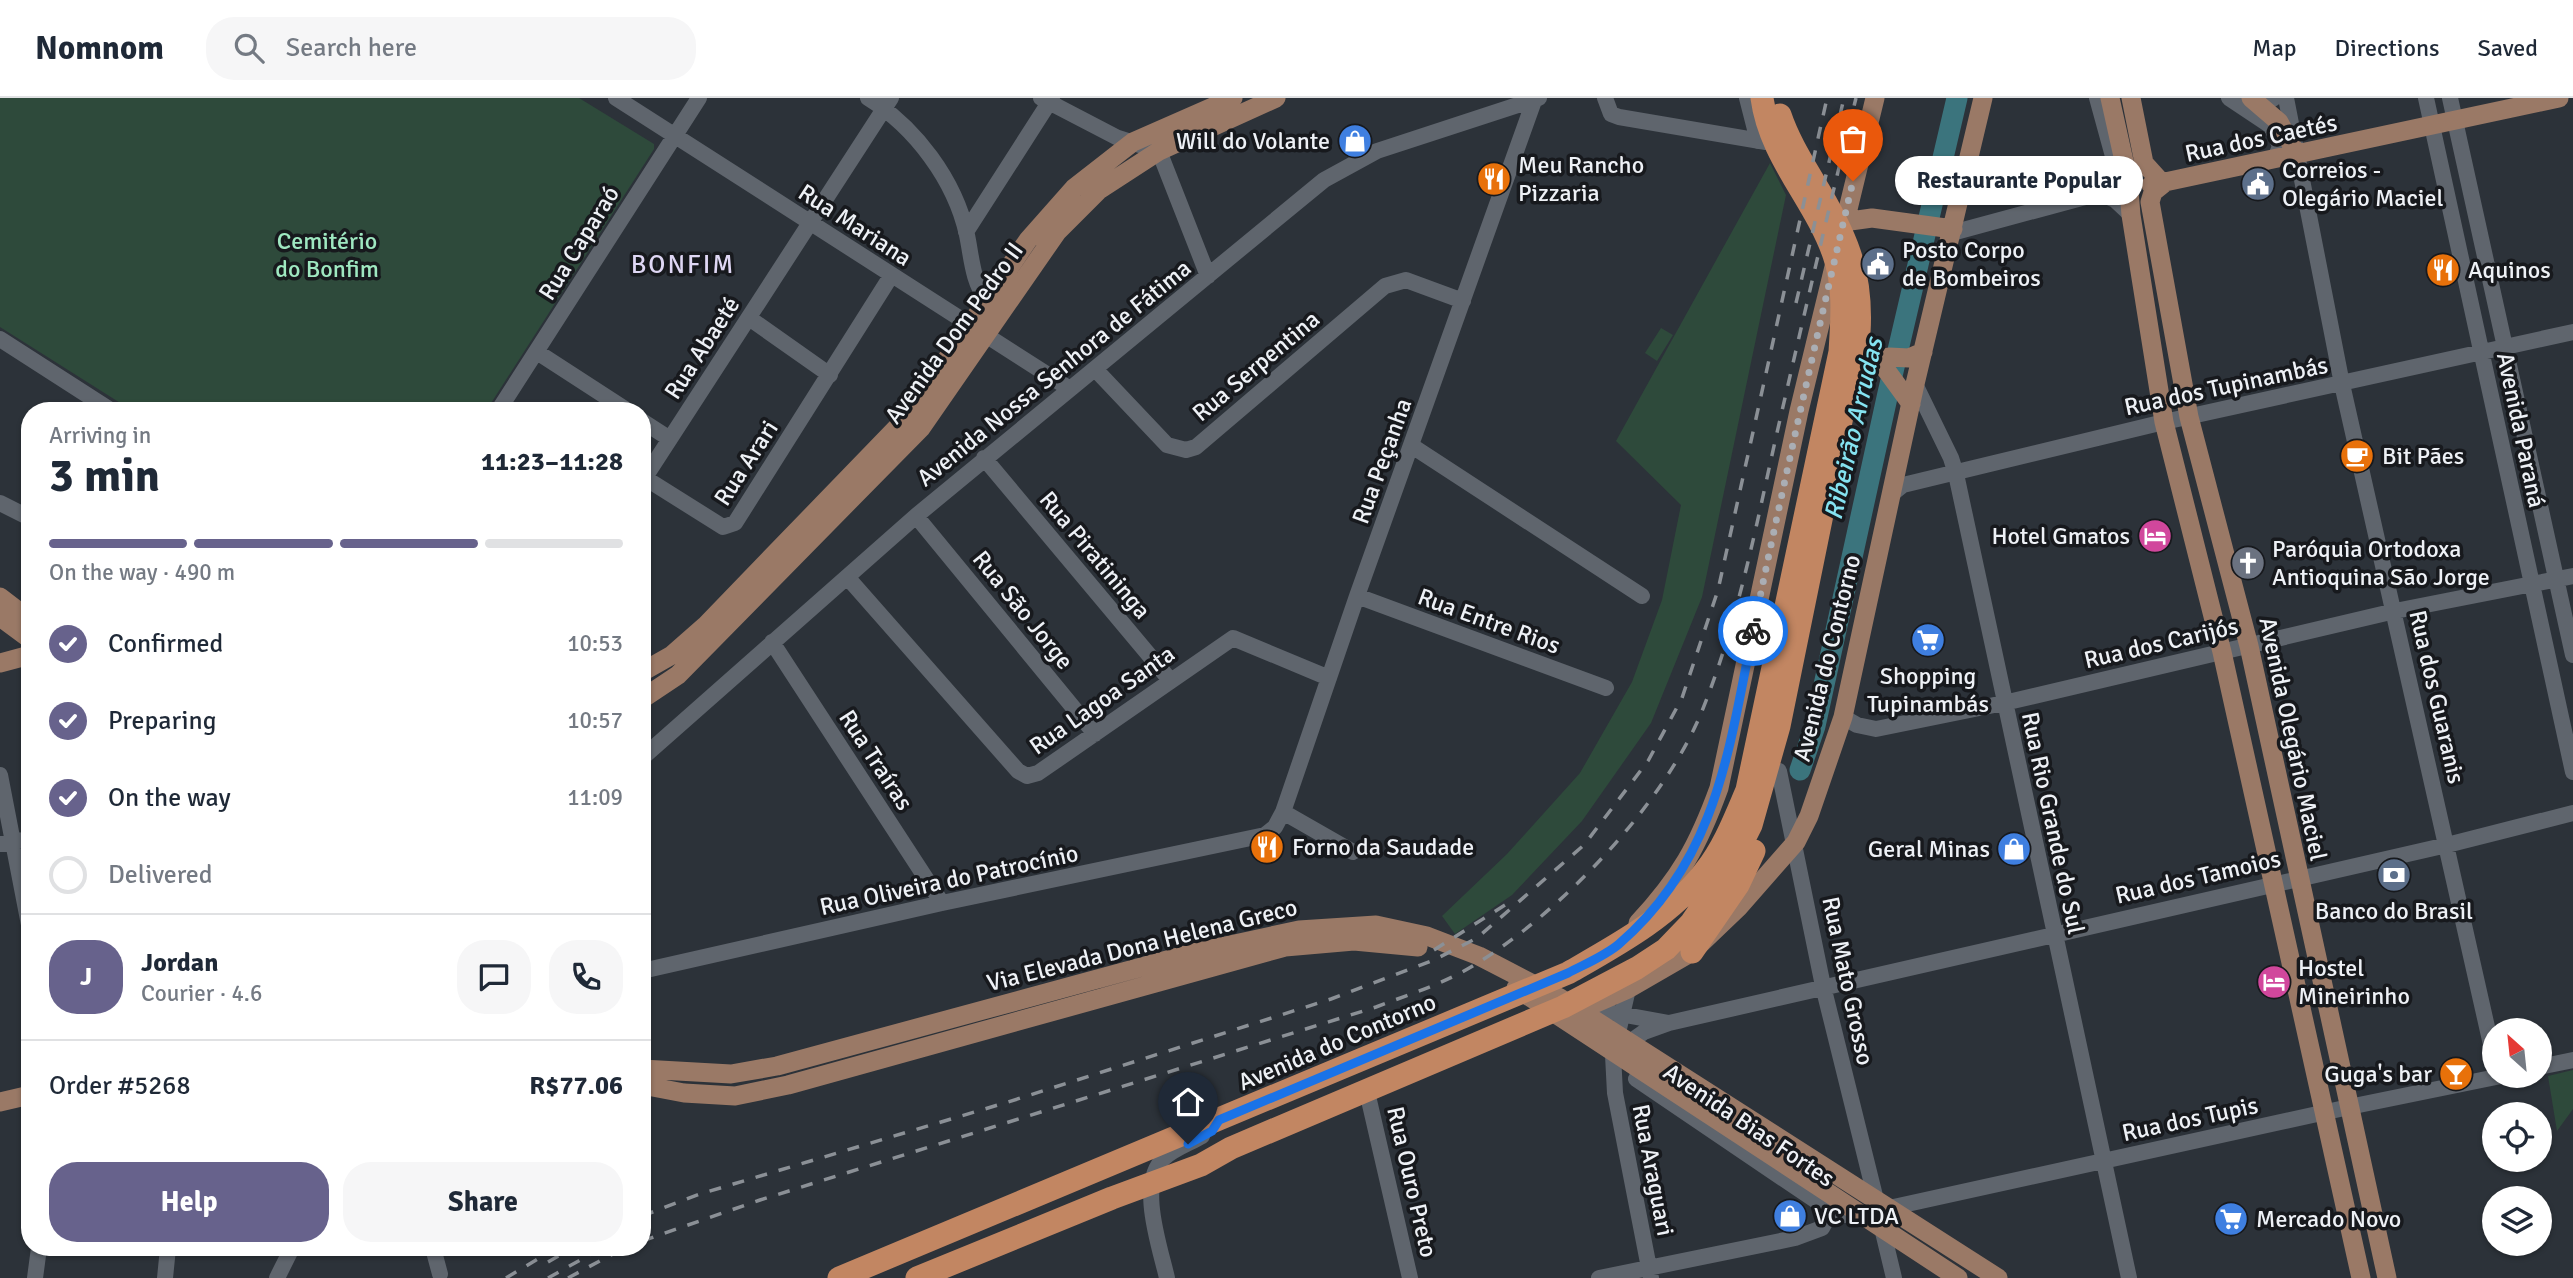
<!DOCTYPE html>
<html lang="en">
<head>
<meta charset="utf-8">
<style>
  :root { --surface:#fff; --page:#f6f6f7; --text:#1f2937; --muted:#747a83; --line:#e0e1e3; --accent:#67628c }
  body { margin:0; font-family:Signika,sans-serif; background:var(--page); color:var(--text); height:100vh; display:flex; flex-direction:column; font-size:26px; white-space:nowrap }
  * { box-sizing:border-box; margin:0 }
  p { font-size:23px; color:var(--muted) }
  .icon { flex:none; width:38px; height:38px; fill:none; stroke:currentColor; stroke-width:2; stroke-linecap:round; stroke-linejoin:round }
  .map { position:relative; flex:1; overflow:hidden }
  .drawer { position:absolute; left:21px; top:304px; width:630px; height:854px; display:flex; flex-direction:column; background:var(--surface); border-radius:28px; box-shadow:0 2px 5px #0004 }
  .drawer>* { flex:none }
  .needle { width:46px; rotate:333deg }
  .buttons { position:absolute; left:2482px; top:920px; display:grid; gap:14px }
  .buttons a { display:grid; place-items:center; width:70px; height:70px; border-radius:50%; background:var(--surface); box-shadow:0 2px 5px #0004; font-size:35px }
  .pin { position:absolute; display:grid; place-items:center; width:60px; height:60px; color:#fff; margin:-72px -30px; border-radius:50% 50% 50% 0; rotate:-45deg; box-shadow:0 0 7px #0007 }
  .pin .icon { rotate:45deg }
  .courier { position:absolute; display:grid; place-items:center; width:70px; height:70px; margin:-35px; border:5px solid #1a73e8; border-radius:50%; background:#fff; color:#222; box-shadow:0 2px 9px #0007 }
  .bubble { position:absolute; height:49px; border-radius:24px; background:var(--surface); box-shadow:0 2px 5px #0004; font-size:23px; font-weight:800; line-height:49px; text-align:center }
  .headline em { font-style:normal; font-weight:800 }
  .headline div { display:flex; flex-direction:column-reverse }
  .headline { display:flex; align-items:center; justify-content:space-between; height:119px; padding:0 28px }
  h1 { font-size:46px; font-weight:800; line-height:52px }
  .bar { display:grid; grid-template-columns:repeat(4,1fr); gap:10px 7px; align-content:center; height:84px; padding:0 28px }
  .bar i { height:9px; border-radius:5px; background:var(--line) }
  .bar .current { background:var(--accent) }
  .bar p { grid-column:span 4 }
  .line { display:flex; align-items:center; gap:18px; padding:0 28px; border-top:2px solid var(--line) }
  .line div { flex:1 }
  .round { display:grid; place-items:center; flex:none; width:74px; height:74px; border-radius:28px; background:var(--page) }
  ol { padding:0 28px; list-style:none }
  li { display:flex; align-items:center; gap:21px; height:77px }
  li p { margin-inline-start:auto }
  li .icon { padding:7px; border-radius:50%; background:var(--accent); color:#fff; stroke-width:4 }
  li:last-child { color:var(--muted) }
  li i { width:38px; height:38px; border:4px solid var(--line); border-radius:50% }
  .primary-button { display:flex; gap:14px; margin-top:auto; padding:14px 28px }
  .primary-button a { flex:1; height:80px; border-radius:28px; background:var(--accent); color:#fff; font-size:28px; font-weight:800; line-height:80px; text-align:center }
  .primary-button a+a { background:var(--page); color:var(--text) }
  header { display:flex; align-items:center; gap:42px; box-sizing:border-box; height:98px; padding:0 35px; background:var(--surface); border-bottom:2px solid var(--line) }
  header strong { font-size:33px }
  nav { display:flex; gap:38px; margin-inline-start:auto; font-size:24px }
  .search { width:490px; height:63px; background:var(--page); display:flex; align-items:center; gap:18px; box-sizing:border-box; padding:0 24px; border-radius:28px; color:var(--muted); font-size:26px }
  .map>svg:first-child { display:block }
  .green { fill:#2e4a3b }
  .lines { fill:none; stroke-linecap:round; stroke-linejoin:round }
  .river { stroke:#3b747d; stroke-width:21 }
  .minor { stroke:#5f656d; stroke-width:16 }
  .major { stroke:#9a7966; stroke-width:19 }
  .highway { stroke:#c28662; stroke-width:23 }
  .rail { stroke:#8b9096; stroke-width:3.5; stroke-dasharray:12 12; stroke-linecap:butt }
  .done { stroke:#aaaeb4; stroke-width:7; stroke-dasharray:0 12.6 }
  .route { stroke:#1a73e8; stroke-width:9 }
  .labels { text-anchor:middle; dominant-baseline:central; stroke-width:7; stroke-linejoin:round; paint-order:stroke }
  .street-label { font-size:24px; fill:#eef1f6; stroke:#17191d }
  .poi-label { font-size:24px; fill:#eef1f6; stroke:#17191d; text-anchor:start }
  .park-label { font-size:24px; fill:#9fe8c1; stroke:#17191d }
  .neighbourhood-label { font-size:26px; letter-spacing:2px; fill:#dfd7f4; stroke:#17191d }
  .water-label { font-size:26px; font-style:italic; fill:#85e3f1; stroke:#17191d }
</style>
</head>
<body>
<header>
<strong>Nomnom</strong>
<div class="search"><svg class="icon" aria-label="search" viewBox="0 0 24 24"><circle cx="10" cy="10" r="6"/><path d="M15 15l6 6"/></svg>Search here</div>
<nav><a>Map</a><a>Directions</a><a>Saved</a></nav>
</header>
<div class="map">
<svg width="2573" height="1180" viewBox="0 0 2573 1180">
  <rect width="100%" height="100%" fill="#2c3239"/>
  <!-- green -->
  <path class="green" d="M0 0H579L654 46V51L486 313H133L0 229Z
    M1770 65 1786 97 1702 499 1651 625 1582 723 1512 797 1455 836 1442 818 1507 756 1580 675 1632 584 1662 502 1681 407 1616 343Z
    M1661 230 1673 237 1657 263 1645 255Z
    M2573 972V1011L2557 1033 2548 978Z"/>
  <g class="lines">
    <!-- river -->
    <path class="river" d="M1800 672 1815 628 1888 295 1957 0"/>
    <!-- minor -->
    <path class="minor" d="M616 0 1070 291
      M868 0C915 29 955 82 967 137 972 161 972 182 987 203
      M1041 0 1118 40 1159 53 1208 178
      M1605 0 1611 16 1619 19 1766 44
      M1747 0 1758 43
      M2229 0 2271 28 2280 48 2275 61
      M2286 0 2342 286 2494 960
      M2426 0 2573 674
      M2450 0 2573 557
      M2262 7 2274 0
      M2100 95 2115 102 2131 117
      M966 134 1052 0
      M1952 135 2100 95 2128 81 2114 62 2097 0
      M749 220 830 277
      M0 241 112 313
      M537 254 628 313
      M1095 271 1167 347 1186 352 1196 349 1385 188 1406 182 1463 203
      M1915 286 1951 360 1956 376 2129 1180
      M498 313 699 0
      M642 323 670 341
      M1412 348 1642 498
      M984 360 1170 582
      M645 380 723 429 735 425 891 178
      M642 384 891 0
      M1893 395 1903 387 2164 324 2573 234
      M0 405 30 420
      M916 418 1095 636
      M848 480 1018 673 1027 678 1038 675 1233 540 1329 580
      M1357 498 1606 590
      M772 544 942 805
      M1843 619 1857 627 1876 631 2004 605 2395 513 2573 478
      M642 660 916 418 1324 82 1377 53 1539 0
      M1779 673 1823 888 1876 1102
      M0 677 30 832
      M1283 714 1353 754
      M0 746 30 741
      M642 873 942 805 1265 737 1275 729 1283 714 1357 498 1535 0
      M1628 891 1613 957 1615 995 1651 1180
      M1587 910 1669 925
      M1620 951 1644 934 1669 925 2447 747 2573 715
      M2539 969 2573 962
      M1636 981 1831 1113 1843 1117 1860 1116
      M1368 998 1410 1180
      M1889 1110 2349 1009 2501 978
      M1882 1130 1894 1180
      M433 1150 440 1176
      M35 1180 39 1150
      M165 1180 168 1150
      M277 1180 292 1150
      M1167 1180C1160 1149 1137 1085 1164 1060 1173 1051 1190 1045 1202 1038
      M1599 1180 1795 1140 1822 1130 1831 1113"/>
    <!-- major -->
    <path class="major" d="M2110 0 2128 81 2131 117 2164 324 2222 554 2361 1180
      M2131 0 2144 65 2163 86
      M2251 0 2279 24 2297 57
      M2163 86 2153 94 2150 104 2189 319 2249 548 2387 1180
      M2151 87 2559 0
      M1843 124 1872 120 1953 131
      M1845 240 1865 243 1911 306
      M1889 259 1909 260 1923 254
      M0 499 30 522
      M0 519 30 541
      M0 565 30 557
      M642 574 672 557 705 528 908 318 1028 142 1074 90 1133 44 1233 0
      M642 601 678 577 921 330 1057 134 1099 92 1159 53 1276 0
      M1638 825C1680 780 1698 748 1719 690L1799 313 1875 0
      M1516 890 1958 1180
      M1571 916 1628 891 1692 854 1738 810 1796 744 1809 718 1843 619 1915 286 1983 0
      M642 971 731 976 777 968 1193 855 1299 832 1376 827 1427 838 1479 858 1560 900 1998 1180
      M642 987 684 995 735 998 788 987 1285 849 1354 843 1418 849
      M0 1004 30 997"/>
    <!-- highway -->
    <path class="highway" d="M1692 854 1738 787 1754 753
      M839 1180 1568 875C1617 847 1671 818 1705 773 1724 749 1735 720 1747 692L1840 254C1842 221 1845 189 1834 157 1815 102 1770 60 1762 0
      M917 1180 1112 1100 1201 1067 1231 1050 1563 909 1637 870 1666 851 1691 825 1732 765 1751 727 1779 628 1859 235C1863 173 1845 135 1814 84 1801 62 1788 41 1780 17"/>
    <!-- rail -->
    <path class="rail" d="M1796 205 1844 0
      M1434 852 1505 807
      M642 1118 700 1096 1008 1004 1331 901 1434 862 1477 840 1584 747 1648 663 1682 600 1718 492 1827 0
      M642 1143 760 1102 1376 909C1410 896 1446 885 1476 866 1562 813 1660 710 1700 618 1737 528 1755 433 1776 339 1802 226 1828 113 1856 0
      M548 1164 572 1150
      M506 1180 556 1150
      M548 1180 600 1151
      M568 1180 624 1150"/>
  </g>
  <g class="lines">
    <!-- done -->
    <path class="done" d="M1753 533C1784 382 1818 233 1853 83"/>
    <!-- route -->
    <path class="route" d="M1188 1046 1212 1033 1219 1022 1568 875C1585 866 1605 858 1619 846 1717 762 1729 651 1753 533"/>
  </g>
  <!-- icons -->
  <defs>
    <g id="shop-disc" transform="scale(1.75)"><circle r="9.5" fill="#3f7fe0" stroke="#17191d"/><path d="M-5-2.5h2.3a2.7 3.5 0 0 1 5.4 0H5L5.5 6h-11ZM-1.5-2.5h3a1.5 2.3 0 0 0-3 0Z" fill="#fff"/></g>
    <g id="restaurant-disc" transform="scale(1.75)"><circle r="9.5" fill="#e8710a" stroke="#17191d"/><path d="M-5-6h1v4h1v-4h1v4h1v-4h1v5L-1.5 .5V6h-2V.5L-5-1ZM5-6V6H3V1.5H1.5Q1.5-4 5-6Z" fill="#fff"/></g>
    <g id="civic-disc" transform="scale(1.75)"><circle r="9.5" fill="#5c6f8a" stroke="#17191d"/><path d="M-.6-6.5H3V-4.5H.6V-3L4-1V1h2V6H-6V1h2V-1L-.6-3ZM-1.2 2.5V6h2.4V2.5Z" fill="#fff"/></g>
    <g id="cafe-disc" transform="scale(1.75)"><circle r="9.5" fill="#e8710a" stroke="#17191d"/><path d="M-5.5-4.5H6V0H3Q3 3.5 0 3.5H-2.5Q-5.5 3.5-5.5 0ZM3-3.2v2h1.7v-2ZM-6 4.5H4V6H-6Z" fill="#fff"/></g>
    <g id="hotel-disc" transform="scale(1.75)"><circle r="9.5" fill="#d1479c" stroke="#17191d"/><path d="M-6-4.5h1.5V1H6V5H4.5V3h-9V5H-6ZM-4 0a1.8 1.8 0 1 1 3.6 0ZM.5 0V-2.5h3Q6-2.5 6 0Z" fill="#fff"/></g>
    <g id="church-disc" transform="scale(1.75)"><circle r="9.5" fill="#6b7280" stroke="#17191d"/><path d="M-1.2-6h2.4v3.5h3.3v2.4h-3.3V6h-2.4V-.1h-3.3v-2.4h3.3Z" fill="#fff"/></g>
    <g id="supermarket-disc" transform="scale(1.75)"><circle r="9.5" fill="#3f7fe0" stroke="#17191d"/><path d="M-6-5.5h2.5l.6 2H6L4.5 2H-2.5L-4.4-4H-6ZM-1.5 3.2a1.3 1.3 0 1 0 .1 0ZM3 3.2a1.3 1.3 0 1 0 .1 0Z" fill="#fff"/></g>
    <g id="bank-disc" transform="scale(1.75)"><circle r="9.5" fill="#5c6f8a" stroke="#17191d"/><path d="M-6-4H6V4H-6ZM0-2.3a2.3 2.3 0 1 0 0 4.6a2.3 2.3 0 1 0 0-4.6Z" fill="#fff"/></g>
    <g id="bar-disc" transform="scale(1.75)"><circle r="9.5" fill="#e8710a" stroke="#17191d"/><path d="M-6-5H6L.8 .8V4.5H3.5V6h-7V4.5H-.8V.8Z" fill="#fff"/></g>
  </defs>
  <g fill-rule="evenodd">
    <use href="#shop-disc" x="1355" y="43"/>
    <use href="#restaurant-disc" x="1494" y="81"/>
    <use href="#civic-disc" x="2258" y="86"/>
    <use href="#civic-disc" x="1878" y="166"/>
    <use href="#restaurant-disc" x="2443" y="172"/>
    <use href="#cafe-disc" x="2357" y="358"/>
    <use href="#hotel-disc" x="2155" y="438"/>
    <use href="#church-disc" x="2248" y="465"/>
    <use href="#supermarket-disc" x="1928" y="542"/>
    <use href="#restaurant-disc" x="1267" y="749"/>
    <use href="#shop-disc" x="2014" y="751"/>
    <use href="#bank-disc" x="2394" y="777"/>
    <use href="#hotel-disc" x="2274" y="884"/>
    <use href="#bar-disc" x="2456" y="976"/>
    <use href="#shop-disc" x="1790" y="1118"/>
    <use href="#supermarket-disc" x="2231" y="1121"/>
  </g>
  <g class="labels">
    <!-- street labels -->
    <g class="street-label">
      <text transform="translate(2261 40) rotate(-12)">Rua dos Caetés</text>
      <text transform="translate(855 127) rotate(33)">Rua Mariana</text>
      <text transform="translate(579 145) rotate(-58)">Rua Caparaó</text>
      <text transform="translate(954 235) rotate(-54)">Avenida Dom Pedro II</text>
      <text transform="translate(702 250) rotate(-57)">Rua Abaeté</text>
      <text transform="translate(1256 268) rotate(-40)">Rua Serpentina</text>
      <text transform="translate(1054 275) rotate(-39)">Avenida Nossa Senhora de Fátima</text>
      <text transform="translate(2226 288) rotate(-12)">Rua dos Tupinambás</text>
      <text transform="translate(2521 332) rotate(78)">Avenida Paraná</text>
      <text transform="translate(1382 363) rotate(-70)">Rua Peçanha</text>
      <text transform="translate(746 365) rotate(-57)">Rua Arari</text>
      <text transform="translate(1095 457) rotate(50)">Rua Piratininga</text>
      <text transform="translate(1023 512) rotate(51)">Rua São Jorge</text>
      <text transform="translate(1489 523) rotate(20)">Rua Entre Rios</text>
      <text transform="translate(2161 545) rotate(-13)">Rua dos Carijós</text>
      <text transform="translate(1827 560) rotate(-76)">Avenida do Contorno</text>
      <text transform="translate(2437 599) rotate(77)">Rua dos Guaranis</text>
      <text transform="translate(1102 602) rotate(-35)">Rua Lagoa Santa</text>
      <text transform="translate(2293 641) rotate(78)">Avenida Olegário Maciel</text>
      <text transform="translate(876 662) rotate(57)">Rua Traíras</text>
      <text transform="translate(2053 725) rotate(78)">Rua Rio Grande do Sul</text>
      <text transform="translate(2198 779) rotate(-13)">Rua dos Tamoios</text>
      <text transform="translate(949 782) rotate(-12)">Rua Oliveira do Patrocínio</text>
      <text transform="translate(1142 847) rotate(-14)">Via Elevada Dona Helena Greco</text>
      <text transform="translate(1848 883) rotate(78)">Rua Mato Grosso</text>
      <text transform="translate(1337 944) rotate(-23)">Avenida do Contorno</text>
      <text transform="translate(2190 1021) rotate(-12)">Rua dos Tupis</text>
      <text transform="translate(1749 1027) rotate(34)">Avenida Bias Fortes</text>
      <text transform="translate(1653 1072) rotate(79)">Rua Araguari</text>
      <text transform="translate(1412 1084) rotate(77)">Rua Ouro Preto</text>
    </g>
    <!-- poi labels -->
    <g class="poi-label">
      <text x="1330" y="43" text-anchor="end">Will do Volante</text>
      <text x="1518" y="67">Meu Rancho<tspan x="1518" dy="28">Pizzaria</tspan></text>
      <text x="2282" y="72">Correios -<tspan x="2282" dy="28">Olegário Maciel</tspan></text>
      <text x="1902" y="152">Posto Corpo<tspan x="1902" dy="28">de Bombeiros</tspan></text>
      <text x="2468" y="172">Aquinos</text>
      <text x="2382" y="358">Bit Pães</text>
      <text x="2130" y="438" text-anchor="end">Hotel Gmatos</text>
      <text x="2272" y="451">Paróquia Ortodoxa<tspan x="2272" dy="28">Antioquina São Jorge</tspan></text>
      <text x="1928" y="578" text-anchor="middle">Shopping<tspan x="1928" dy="28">Tupinambás</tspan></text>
      <text x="1292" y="749">Forno da Saudade</text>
      <text x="1990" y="751" text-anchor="end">Geral Minas</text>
      <text x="2394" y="813" text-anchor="middle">Banco do Brasil</text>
      <text x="2298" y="870">Hostel<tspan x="2298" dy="28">Mineirinho</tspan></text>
      <text x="2432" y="976" text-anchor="end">Guga's bar</text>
      <text x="1814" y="1118">VC LTDA</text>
      <text x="2256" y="1121">Mercado Novo</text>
    </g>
    <!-- park labels -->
    <g class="park-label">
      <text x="327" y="143">Cemitério<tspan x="327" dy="28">do Bonfim</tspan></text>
    </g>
    <!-- neighbourhood labels -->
    <g class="neighbourhood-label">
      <text x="683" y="167">BONFIM</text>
    </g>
    <!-- water labels -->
    <g class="water-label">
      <text transform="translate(1854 331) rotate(-77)">Ribeirão Arrudas</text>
    </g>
  </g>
</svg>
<div class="buttons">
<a><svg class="needle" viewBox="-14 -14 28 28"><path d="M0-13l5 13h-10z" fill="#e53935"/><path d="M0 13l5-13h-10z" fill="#747a83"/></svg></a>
<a><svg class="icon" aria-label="locate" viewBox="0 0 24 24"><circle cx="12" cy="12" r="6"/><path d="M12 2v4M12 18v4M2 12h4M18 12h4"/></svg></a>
<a><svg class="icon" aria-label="layers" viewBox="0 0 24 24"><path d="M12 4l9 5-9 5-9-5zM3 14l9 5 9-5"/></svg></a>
</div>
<div class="pin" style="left:1853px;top:83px;background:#ea580c"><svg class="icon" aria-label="bag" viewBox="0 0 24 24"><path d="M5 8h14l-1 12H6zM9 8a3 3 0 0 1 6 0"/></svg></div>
<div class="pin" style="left:1188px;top:1046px;background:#1f2937"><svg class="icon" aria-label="home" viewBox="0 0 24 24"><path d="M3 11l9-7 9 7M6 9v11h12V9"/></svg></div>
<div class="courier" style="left:1753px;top:533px"><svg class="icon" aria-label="bike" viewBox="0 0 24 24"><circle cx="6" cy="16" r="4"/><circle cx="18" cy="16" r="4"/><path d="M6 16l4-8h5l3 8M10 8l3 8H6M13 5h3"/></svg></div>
<div class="bubble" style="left:1895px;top:58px;width:248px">Restaurante Popular</div>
<section class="drawer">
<div class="headline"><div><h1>3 min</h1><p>Arriving in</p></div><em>11:23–11:28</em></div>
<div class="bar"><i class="current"></i><i class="current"></i><i class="current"></i><i></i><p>On the way · 490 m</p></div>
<ol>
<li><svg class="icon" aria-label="check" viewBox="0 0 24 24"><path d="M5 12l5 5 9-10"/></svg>Confirmed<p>10:53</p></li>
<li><svg class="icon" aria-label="check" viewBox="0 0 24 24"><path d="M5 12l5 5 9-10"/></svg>Preparing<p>10:57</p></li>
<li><svg class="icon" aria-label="check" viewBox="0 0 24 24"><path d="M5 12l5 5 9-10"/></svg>On the way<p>11:09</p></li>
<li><i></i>Delivered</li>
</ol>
<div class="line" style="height:126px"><b class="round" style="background:var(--accent);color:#fff">J</b><div><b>Jordan</b><p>Courier · 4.6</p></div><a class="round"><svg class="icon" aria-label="chat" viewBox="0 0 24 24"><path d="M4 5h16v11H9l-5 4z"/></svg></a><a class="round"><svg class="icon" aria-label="phone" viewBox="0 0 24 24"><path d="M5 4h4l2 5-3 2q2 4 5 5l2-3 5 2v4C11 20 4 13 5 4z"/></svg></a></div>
<div class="line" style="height:91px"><div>Order #5268</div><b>R$77.06</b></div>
<div class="primary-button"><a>Help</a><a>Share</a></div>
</section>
</div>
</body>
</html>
